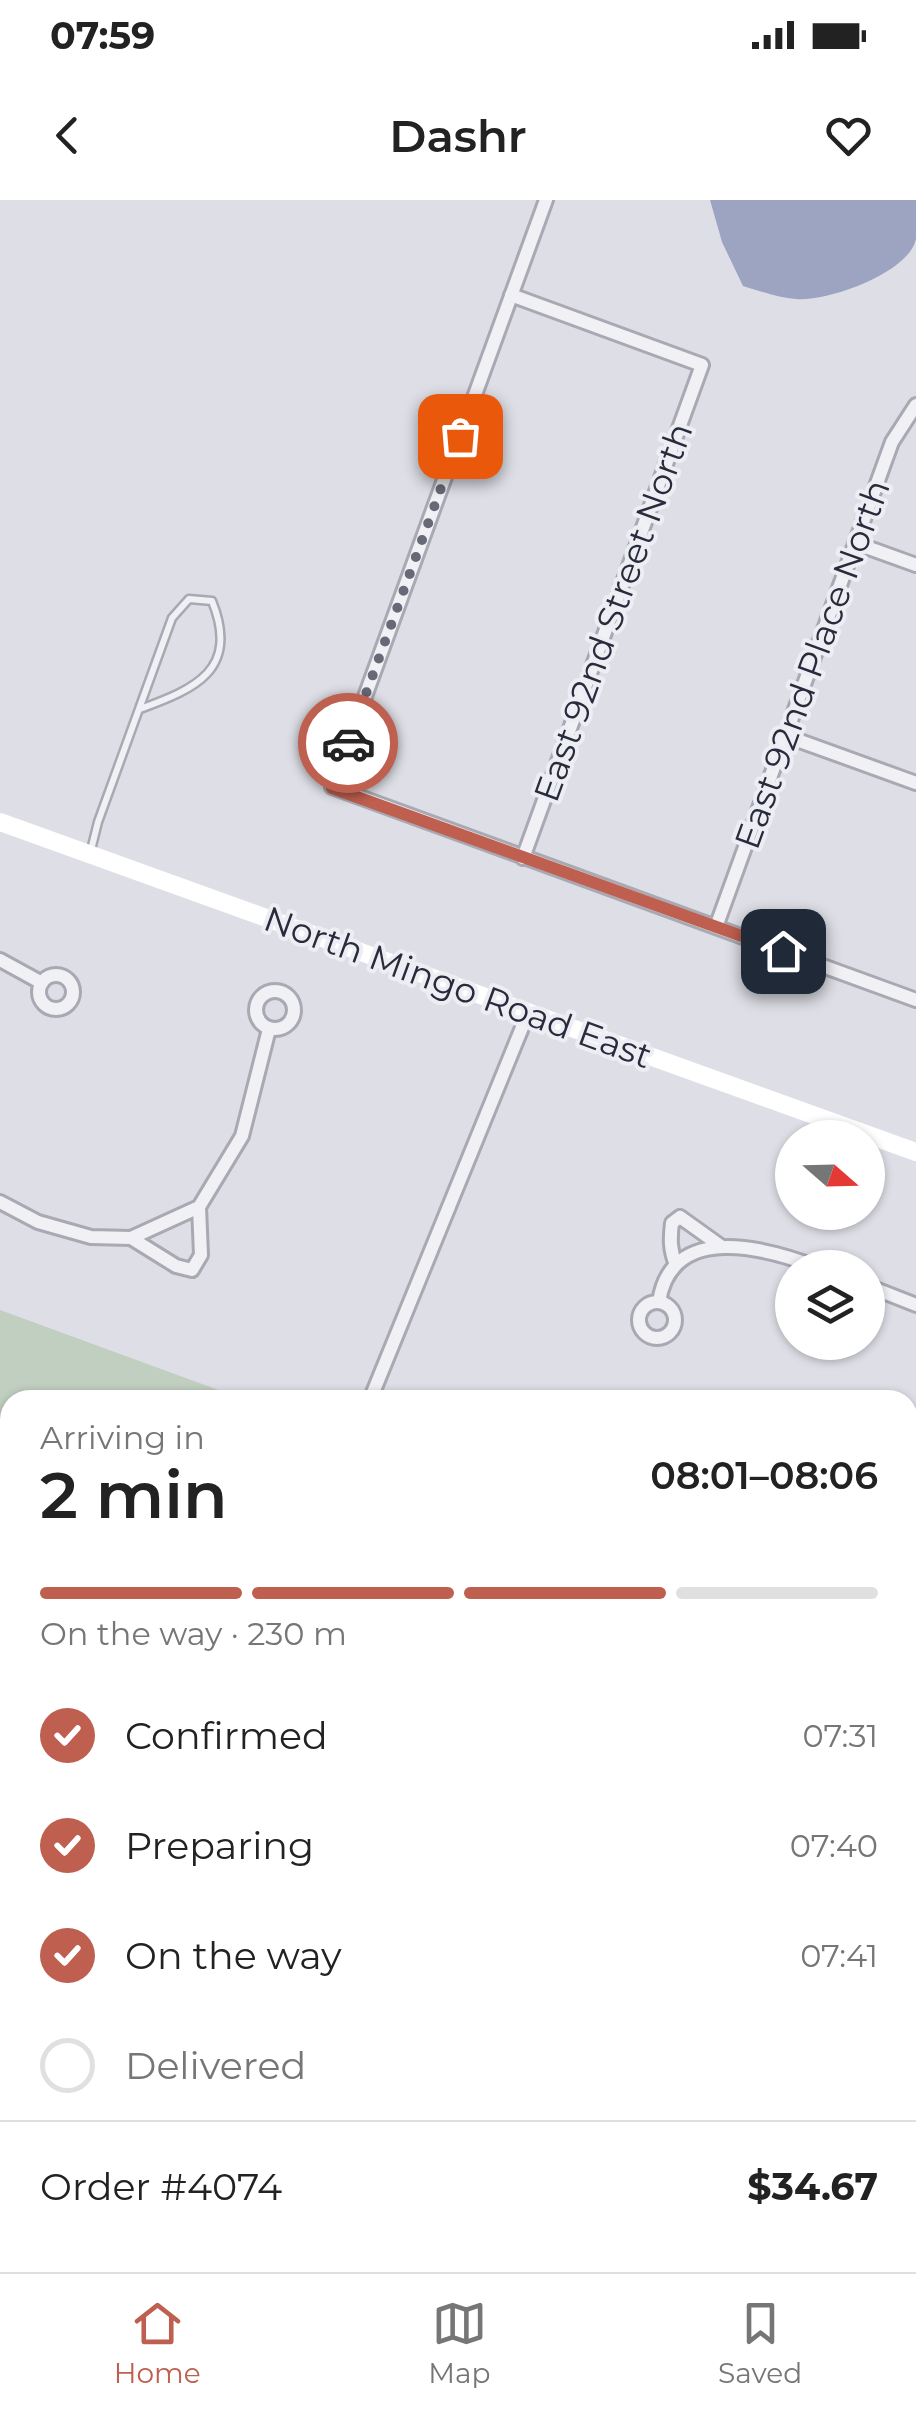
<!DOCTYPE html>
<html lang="en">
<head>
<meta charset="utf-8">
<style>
  :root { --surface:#fff; --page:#f2f2f2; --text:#222; --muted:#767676; --line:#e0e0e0; --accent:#be5f4f }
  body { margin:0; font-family:Montserrat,sans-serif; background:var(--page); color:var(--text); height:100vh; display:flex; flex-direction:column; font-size:38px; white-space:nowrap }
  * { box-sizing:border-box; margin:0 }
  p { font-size:32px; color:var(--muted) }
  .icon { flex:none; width:55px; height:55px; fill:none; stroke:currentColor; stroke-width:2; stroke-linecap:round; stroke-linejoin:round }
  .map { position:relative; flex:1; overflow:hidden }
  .details { position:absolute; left:0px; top:1190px; width:918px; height:882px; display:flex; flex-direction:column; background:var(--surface); border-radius:30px 30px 0 0; box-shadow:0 2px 8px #0004 }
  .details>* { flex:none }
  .needle { width:65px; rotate:110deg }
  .tools { position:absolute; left:775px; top:920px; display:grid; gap:20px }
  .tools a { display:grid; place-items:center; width:110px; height:110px; border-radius:50%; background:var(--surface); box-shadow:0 2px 8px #0004; font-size:50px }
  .pin { position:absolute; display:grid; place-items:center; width:85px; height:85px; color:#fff; margin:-42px; border-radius:20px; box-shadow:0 5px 15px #0006 }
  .courier { position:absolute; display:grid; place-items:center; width:100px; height:100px; margin:-50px; border:8px solid #be5f4f; border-radius:50%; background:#fff; color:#222; box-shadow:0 2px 12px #0007 }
  .headline em { font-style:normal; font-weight:600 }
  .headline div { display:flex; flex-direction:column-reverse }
  .headline { display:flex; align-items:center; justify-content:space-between; height:170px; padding:0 40px }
  h1 { font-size:65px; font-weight:600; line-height:75px }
  .bar { display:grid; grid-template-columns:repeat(4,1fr); gap:15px 10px; align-content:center; height:120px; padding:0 40px }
  .bar i { height:12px; border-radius:8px; background:var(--line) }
  .bar .active { background:var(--accent) }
  .bar p { grid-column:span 4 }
  .line { display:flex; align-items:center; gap:25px; padding:0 40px; border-top:2px solid var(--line) }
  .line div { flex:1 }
  ol { padding:0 40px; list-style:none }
  li { display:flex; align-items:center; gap:30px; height:110px }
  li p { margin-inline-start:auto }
  li .icon { padding:10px; border-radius:50%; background:var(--accent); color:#fff; stroke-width:4 }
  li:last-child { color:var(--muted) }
  li i { width:55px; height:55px; border:5px solid var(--line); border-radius:50% }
  .status { display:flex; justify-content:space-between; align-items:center; height:70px; padding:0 50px; background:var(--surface); direction:ltr }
  .status svg { height:28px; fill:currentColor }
  header { display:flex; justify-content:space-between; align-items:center; height:130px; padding:0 40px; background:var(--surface); font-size:45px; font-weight:600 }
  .tab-bar { display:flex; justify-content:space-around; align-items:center; height:140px; border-top:2px solid var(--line); background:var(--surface); font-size:28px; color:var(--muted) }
  .tab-bar a { display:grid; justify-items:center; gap:5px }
  .tab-bar .active { color:var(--accent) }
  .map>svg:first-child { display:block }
  .green { fill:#c0cfc0 }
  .water { fill:#9ca4c2 }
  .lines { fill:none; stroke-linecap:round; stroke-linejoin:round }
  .lane-casing { stroke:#a8a9b3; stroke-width:11 }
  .street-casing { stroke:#a8a9b3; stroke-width:18 }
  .path { stroke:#bcbdc5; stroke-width:2.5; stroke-dasharray:8 8; stroke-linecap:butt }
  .lane { stroke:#f0f0f5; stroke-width:6 }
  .street { stroke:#f0f0f5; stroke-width:12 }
  .secondary { stroke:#fff; stroke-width:18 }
  .done { stroke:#686977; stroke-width:10; stroke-dasharray:0 18 }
  .route { stroke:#be5f4f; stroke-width:12 }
  .labels { text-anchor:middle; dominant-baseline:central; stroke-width:8; stroke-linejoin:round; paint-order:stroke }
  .street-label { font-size:35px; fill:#292a3b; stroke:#edeef4 }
</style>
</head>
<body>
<div class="status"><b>07:59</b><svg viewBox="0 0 49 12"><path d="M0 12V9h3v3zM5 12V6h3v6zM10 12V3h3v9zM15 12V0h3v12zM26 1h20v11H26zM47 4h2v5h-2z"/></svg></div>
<header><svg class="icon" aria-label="back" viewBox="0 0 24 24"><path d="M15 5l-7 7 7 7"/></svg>Dashr<svg class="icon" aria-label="heart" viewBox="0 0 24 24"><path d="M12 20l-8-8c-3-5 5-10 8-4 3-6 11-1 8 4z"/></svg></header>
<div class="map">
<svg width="916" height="2072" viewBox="0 0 916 2072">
  <rect width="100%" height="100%" fill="#dedfe6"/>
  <!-- green -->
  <path class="green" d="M0 1110 243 1199 10 1200V1471L0 1468Z
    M916 1369V1583H908V1373Z
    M0 1903 10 1911V2037L0 2032Z
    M184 2063H456L449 2072H187Z"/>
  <!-- water -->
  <path class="water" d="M710 0H916C916 12 916 27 916 39 909 73 827 102 796 99 779 98 760 91 743 86L722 42Z"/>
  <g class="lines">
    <!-- lane casing -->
    <g class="lane-casing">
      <path id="lane" d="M90 654 98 622 172 418 189 399 212 401C240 470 195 489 140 509"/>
    </g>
    <!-- street casing -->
    <g class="street-casing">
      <path id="street" d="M546 0 332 587 916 800
        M511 95 702 165 523 658
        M855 343 916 365
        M786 536 916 583
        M716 727 892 242 916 205
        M0 760 42 783
        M39 792a17 17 0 1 1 34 0a17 17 0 1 1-34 0Z
        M256 810a19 19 0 1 1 38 0a19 19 0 1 1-38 0Z
        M0 1002 38 1022 91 1037 131 1038 199 1007 242 936 269 829
        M131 1038 176 1066 192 1070 201 1055 199 1007
        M676 1065C670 1050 670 1039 672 1023L680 1017 722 1047
        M868 1086 916 1105
        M659 1102C671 1021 767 1048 819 1068
        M639 1120a18 18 0 1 1 36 0a18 18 0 1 1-36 0Z
        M370 1200 528 813
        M908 1251 916 1244
        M0 1730 10 1737
        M908 1748 916 1736
        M877 2062 898 2072
        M45 2072 51 2062
        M582 2072 586 2062"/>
    </g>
    <!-- path -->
    <path class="path" d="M908 1384 916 1381
      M0 1953 10 1956
      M189 2062 193 2072"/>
    <!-- lane -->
    <use href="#lane" class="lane"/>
    <!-- street -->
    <use href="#street" class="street"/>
    <!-- secondary -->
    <path class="secondary" d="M0 622 916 952"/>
  </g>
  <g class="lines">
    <!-- done -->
    <path class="done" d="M348 543 460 236"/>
    <!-- route -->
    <path class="route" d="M348 543 332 588 783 751"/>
  </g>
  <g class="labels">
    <!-- street labels -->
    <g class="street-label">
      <text transform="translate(613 412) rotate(-70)">East 92nd Street North</text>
      <text transform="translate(812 464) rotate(-70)">East 92nd Place North</text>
      <text transform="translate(458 787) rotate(20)">North Mingo Road East</text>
    </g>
  </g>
</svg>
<div class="tools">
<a><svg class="needle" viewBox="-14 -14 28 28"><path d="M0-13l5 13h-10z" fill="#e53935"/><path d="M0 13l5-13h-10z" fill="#767676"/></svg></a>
<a><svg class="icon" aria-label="layers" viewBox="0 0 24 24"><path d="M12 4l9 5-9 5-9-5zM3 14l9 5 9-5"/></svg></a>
</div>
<div class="pin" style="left:460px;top:236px;background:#ea580c"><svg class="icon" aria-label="bag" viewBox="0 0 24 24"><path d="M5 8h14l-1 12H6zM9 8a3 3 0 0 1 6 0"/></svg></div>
<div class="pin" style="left:783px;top:751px;background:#1f2937"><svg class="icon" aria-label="home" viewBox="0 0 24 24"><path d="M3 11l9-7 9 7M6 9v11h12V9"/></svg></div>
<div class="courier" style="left:348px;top:543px"><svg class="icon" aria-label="car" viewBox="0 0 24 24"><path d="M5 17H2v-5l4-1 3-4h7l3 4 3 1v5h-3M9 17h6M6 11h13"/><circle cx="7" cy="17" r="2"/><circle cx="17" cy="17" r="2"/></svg></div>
<section class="details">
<div class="headline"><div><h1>2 min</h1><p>Arriving in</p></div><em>08:01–08:06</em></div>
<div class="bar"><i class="active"></i><i class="active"></i><i class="active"></i><i></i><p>On the way · 230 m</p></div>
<ol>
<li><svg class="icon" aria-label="check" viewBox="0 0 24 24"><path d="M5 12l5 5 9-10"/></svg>Confirmed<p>07:31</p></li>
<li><svg class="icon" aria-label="check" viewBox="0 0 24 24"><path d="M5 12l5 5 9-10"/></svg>Preparing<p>07:40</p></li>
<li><svg class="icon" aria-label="check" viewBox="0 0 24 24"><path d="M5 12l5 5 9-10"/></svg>On the way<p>07:41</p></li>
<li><i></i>Delivered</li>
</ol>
<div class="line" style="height:130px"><div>Order #4074</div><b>$34.67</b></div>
</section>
</div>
<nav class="tab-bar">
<a class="active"><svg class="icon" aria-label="home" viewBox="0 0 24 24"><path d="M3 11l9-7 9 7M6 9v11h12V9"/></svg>Home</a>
<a><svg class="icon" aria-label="map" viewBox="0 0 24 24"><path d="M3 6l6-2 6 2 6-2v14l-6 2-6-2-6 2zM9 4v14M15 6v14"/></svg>Map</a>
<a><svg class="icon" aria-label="saved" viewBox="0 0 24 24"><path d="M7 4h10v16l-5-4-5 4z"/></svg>Saved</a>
</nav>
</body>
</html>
